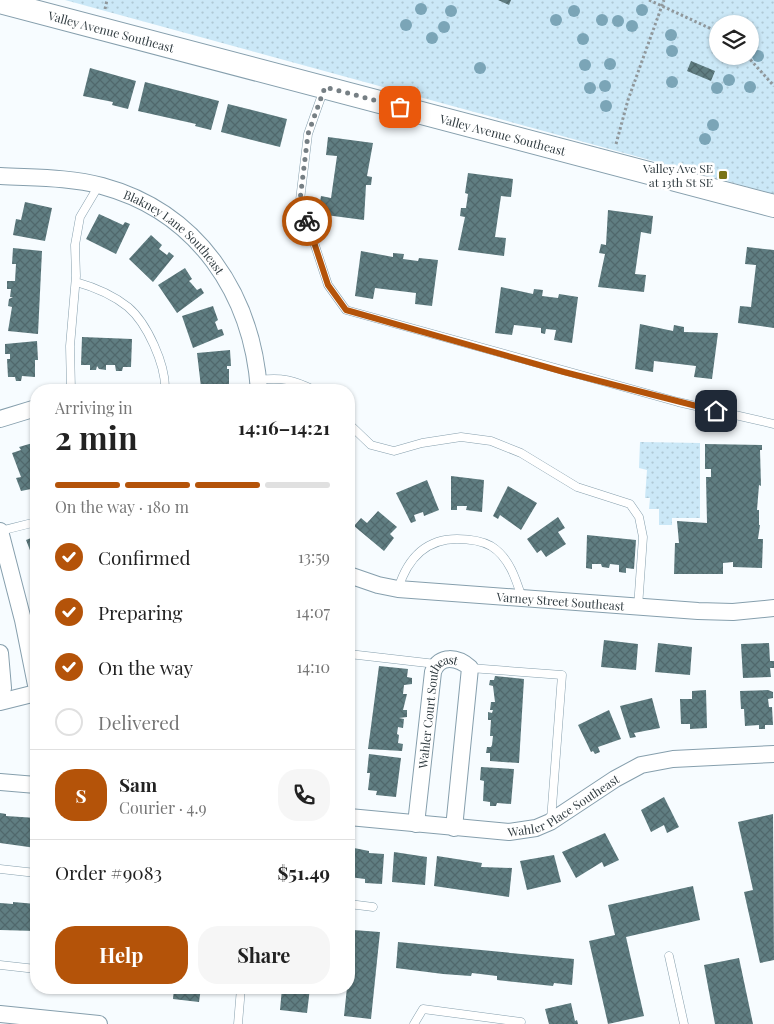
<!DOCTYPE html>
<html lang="en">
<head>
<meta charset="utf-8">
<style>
  :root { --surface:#fff; --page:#f6f6f6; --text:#222; --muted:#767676; --line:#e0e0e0; --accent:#b45309 }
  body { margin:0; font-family:"Playfair Display",serif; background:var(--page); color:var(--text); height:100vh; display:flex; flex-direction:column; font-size:19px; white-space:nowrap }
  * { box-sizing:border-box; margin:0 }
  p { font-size:16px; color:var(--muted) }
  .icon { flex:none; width:28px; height:28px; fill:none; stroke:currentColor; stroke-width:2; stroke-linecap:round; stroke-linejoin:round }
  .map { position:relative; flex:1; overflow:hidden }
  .side { position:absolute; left:30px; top:384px; width:325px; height:610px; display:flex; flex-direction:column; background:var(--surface); border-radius:20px; box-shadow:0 1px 4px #0004 }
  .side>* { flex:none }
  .fabs { position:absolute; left:709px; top:15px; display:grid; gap:10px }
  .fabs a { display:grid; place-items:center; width:50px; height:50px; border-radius:50%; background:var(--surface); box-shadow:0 1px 4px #0004; font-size:25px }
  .pin { position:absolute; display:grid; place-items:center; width:42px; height:42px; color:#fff; margin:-21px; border-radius:10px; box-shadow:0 2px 8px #0006 }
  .courier { position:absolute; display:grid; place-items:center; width:50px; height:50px; margin:-25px; border:4px solid #b45309; border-radius:50%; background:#fff; color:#222; box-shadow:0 1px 6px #0007 }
  .head em { font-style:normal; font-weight:700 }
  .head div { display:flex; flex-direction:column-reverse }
  .head { display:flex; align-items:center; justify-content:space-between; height:85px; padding:0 25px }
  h1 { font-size:32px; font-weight:700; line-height:38px }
  .bar { display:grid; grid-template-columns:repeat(4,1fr); gap:8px 5px; align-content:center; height:60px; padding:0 25px }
  .bar i { height:6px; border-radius:4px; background:var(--line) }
  .bar .active { background:var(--accent) }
  .bar p { grid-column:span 4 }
  .line { display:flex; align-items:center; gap:12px; padding:0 25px; border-top:1px solid var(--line) }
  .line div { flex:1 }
  .round { display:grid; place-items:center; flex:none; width:52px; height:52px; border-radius:20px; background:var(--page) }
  ol { padding:0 25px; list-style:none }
  li { display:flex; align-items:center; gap:15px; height:55px }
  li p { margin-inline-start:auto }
  li .icon { padding:5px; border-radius:50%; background:var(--accent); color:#fff; stroke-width:4 }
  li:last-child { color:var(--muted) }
  li i { width:28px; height:28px; border:2px solid var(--line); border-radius:50% }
  .primary-button { display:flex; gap:10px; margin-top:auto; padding:10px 25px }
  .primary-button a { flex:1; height:58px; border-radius:20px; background:var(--accent); color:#fff; font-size:20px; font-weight:700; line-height:58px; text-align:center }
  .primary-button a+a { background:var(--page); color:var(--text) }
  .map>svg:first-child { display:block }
  .grass { fill:url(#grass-dots); fill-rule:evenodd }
  .building { fill:url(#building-cross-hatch) }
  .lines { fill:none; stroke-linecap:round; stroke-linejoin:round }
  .lane-casing { stroke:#869fad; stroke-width:9 }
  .street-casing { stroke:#869fad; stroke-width:18 }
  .secondary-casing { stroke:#869fad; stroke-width:24 }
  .path { stroke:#90989c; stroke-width:3; stroke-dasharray:2.5 2.5; stroke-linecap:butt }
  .lane { stroke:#fff; stroke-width:8 }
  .street { stroke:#fff; stroke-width:16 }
  .secondary { stroke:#fff; stroke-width:22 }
  .tree { fill:#7ba5b7 }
  .done { stroke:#767f84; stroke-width:5; stroke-dasharray:0 9 }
  .route { stroke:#b45309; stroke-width:6 }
  .poi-dot { fill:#7b7417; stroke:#fff; stroke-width:2 }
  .labels { text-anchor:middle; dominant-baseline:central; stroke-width:5; stroke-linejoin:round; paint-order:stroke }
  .street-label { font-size:12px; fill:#313c41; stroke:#fff }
  .poi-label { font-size:12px; fill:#313c41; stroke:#fff; text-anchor:end }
</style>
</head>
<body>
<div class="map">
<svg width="774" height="1024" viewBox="0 0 774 1024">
  <defs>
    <pattern id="grass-dots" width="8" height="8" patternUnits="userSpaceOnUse" patternTransform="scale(1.25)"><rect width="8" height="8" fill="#cbe8f7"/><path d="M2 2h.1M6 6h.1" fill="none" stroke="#afc8d5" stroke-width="1.8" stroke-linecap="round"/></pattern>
    <pattern id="building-cross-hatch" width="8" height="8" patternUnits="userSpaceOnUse" patternTransform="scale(1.25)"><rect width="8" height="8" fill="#607e82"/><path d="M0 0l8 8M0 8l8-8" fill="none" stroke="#50686c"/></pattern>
  </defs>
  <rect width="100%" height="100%" fill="#f7fcff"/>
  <!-- grass -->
  <path class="grass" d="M65 0H774V194ZM718 24H750V56H718Z
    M640 442 700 443V518H672V525H659V509H649L650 498H645L647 470 639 468Z"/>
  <!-- building -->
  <path class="building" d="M498 0H511L509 5Z
    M691 61 715 71 711 81 687 71Z
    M90 68 136 81 128 109 112 105 113 102 83 96Z
    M145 82 219 101 211 130 195 126 196 124 138 111Z
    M228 104 287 119 280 147 221 132Z
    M328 137 373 143 367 176 372 177 371 185H366L364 220 318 214 321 196 331 198 337 156 326 155Z
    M468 173 513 179 511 197 501 196 495 237 506 238 504 256 458 250 465 217 460 216 461 208H466L468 194 465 193Z
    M25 202 52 208 45 241 13 235 16 219 21 220Z
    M608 210 653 216 651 234 641 232 635 274 646 275 644 292 598 287 605 254 599 253 600 249 601 244 606 245Z
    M99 214 123 225 125 222 130 224 116 254 86 239Z
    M151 235 162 245 159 249 167 255 169 252 174 256 153 282 129 259Z
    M747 247 774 250V328L738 323 740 306 751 307 756 265 745 264Z
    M13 248 42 251 38 334 8 331 12 307 8 306 9 299 13 297H10L11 289H7V281H15L16 264H12Z
    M361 251 393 257V253L404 254 403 259 418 261 419 258 438 260 432 306 415 304 416 293 375 288 373 299 355 296Z
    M185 268 192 279 189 281 191 283 197 290 201 288 204 293 177 313 158 285Z
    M501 287 533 294 534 289 543 290 542 296 558 298 559 294 578 297 572 343 554 340 556 330 546 329 545 334 541 333V328L514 325 512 335 495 333Z
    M213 306 218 320 215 322 218 330 222 329 224 335 193 348 182 316Z
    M640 324 673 331 674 325 684 327V332L718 333 712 379 694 377 696 366 654 361 653 372 635 369Z
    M82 337 132 339 131 367H123L122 371H116L115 365H106V370L99 369 97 366 96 370H90V365H81Z
    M37 341 38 360H35V377L22 376 21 381H16L15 377H8L7 359H10V354H5V344Z
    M230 350 231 366H227V369H229V388L210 390V386L201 387 197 353Z
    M36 442V488L21 491 16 478 21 477 12 453 21 450 19 447Z
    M705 444 762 445V450H760L761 486 759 485 757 510H759V525H760L758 539H763L762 568 733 567V562L723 563V574H674L675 543H679L677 521 707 523 706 477H711V469H705Z
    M451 476 484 480 482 512 466 510 467 506H457V510H451Z
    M427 480 439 510 424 516 423 512 414 515 416 521 411 523 396 493Z
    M508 486 537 503 521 530 500 515 498 519 493 516Z
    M378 511 397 527 390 534 394 538 384 551 354 526 361 518 367 523Z
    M558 517 565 528 558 532 566 544 546 557 541 550 537 553 527 539Z
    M587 535 636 540 634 569 626 568V573L619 572V565L610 564 609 568 602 567 601 564H592V569L586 568Z
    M36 536V569L32 571 30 564 35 563 26 540Z
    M604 640 638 644 636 670 601 667Z
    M658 643 692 647 690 675 655 672Z
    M769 643 770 661H774V668H770L771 677 743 678 741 644Z
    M379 666 408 669 407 677 412 678V684L404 685 403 694H407L403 710H407V717L399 718 404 719 403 728 398 727 397 734 399 735 398 743 403 744 402 751 368 749Z
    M495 676 524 679 519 763 490 761V753H486L487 747H491L492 745 493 736H490L491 720H488V712L492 713 493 710H490L491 702H495L493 686 489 685 490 680H494Z
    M706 690 707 728 690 729V724H681L680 699H692V691Z
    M768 690 773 692V698L768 699 769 707H772L773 725H765V729H759V725L745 726 744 709H741L740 691Z
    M652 698 660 728 634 733 636 737 630 738 620 706Z
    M609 710 621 739 598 747 600 752 595 754 593 751 591 752 578 725Z
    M369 754 401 758 396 797 376 795 377 791 368 790 370 773H367Z
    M481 767 514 769 511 804 497 803 496 806H490V802L483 801 484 781 480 780Z
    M664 797 679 827 667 833 664 825 651 832 641 810Z
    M0 813 6 814V816L36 818V848L0 843Z
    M773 814 774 960 760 963 744 892 753 890 738 822Z
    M605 833 619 860 604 867 602 862 576 878 562 852Z
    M349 847 369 851V853L384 854 382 884 365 883V879L349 877Z
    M394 852 427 857 425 885 392 882Z
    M554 855 561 882 527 890 520 861Z
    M437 856 482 863 481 867 512 868 509 897 434 886Z
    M693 886 700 920 626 937 644 1016 608 1024 589 941 615 935 608 905Z
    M13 902 36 904V931L0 930V903L13 904Z
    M353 930 380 932 371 1019 344 1016Z
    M398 942 574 959 572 985 554 983 553 986 497 980V976L472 973 471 976 443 974 396 968Z
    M739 958 753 1024H715L704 965Z
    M84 988H111V993L84 991Z
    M174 988H201L199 1002 173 999Z
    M282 988H310L307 1013 280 1010Z
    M571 1003 575 1021 577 1020 578 1024H549L545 1009Z"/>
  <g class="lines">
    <!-- lane casing -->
    <g class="lane-casing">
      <path id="lane" d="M324 89 308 134 300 200 328 285 346 310 678 402 774 424
        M76 282C94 287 113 295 128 307 147 323 166 365 165 390
        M259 380C281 377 294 380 314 390
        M71 390 70 346 76 276 75 245 80 217 99 185
        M349 424 371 445 394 451 422 443 461 437 491 441 521 453 577 487 630 504 639 517 643 537 638 607
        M0 531 36 522
        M398 589C407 560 425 539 457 539 469 539 480 540 491 546 509 557 516 579 522 598
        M349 654 436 664
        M470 668 562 675 551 820
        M0 869 36 873
        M349 904 373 907
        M669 956 684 1024
        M0 965 36 969
        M238 1024 241 988
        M414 1024 423 1009 521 1022"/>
    </g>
    <!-- street casing -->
    <g class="street-casing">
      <g id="street">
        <path id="s1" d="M0 176C33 178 69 177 102 186 198 212 252 294 259 390"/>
        <path d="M0 419 36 408"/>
        <path d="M0 531 23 620 36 685"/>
        <path id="s2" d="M349 575 378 585 398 589 698 611 733 612 774 608"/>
        <path d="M0 653 3 688 0 696"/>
        <path d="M0 702 36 693"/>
        <path d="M0 782 36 785"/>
        <path id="s3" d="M349 817 509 832 536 828 550 822 615 779 641 765 673 759 774 754"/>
        <path id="s4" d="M416 824 433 672C439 654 458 657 470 668L454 828"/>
        <path d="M0 1014 99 1024"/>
      </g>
    </g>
    <!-- secondary casing -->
    <g class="secondary-casing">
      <g id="secondary">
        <path id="s5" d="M0 2 774 206"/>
      </g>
    </g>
    <!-- path -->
    <path class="path" d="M649 0 718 32
      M105 9 107 0
      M747 56 774 86
      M616 144 628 100 664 0"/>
    <!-- lane -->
    <use href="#lane" class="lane"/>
    <!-- street -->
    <use href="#street" class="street"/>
    <!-- secondary -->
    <use href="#secondary" class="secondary"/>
  </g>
  <!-- trees -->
  <g class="tree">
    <circle cx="421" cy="9" r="6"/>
    <circle cx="642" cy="10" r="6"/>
    <circle cx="451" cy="11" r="6"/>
    <circle cx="574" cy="11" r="6"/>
    <circle cx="556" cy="20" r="6"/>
    <circle cx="602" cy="20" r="6"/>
    <circle cx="618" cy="21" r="6"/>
    <circle cx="406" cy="25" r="6"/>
    <circle cx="632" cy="26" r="6"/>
    <circle cx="444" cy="27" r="6"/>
    <circle cx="671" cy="35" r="6"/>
    <circle cx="432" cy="38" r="6"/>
    <circle cx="583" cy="39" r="6"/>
    <circle cx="672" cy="51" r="6"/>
    <circle cx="758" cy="56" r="6"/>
    <circle cx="610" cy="64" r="6"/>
    <circle cx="585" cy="65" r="6"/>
    <circle cx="480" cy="68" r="6"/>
    <circle cx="729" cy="80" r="6"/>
    <circle cx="672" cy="82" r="6"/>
    <circle cx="605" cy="86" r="6"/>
    <circle cx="750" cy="87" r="6"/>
    <circle cx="590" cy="88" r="6"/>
    <circle cx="717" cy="88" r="6"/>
    <circle cx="606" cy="106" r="6"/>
    <circle cx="713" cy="125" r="6"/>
    <circle cx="705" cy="139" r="6"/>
  </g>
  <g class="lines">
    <!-- done -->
    <path class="done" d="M307 221 300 200 308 134 325 87 400 107"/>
    <!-- route -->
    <path class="route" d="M307 221 328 285 346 310 564 372 716 411"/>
  </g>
  <!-- markers -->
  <rect class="poi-dot" x="718" y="170" width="10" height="10" rx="2.5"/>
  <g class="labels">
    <!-- street labels -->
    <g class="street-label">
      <text stroke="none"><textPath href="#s5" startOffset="115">Valley Avenue Southeast</textPath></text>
      <text stroke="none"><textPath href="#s5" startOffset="520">Valley Avenue Southeast</textPath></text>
      <text stroke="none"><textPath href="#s1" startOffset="190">Blakney Lane Southeast</textPath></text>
      <text stroke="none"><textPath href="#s2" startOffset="214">Varney Street Southeast</textPath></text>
      <text stroke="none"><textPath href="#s4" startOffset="120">Wahler Court Southeast</textPath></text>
      <text stroke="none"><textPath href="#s3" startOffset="222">Wahler Place Southeast</textPath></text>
    </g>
    <!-- poi labels -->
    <g class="poi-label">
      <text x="713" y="168">Valley Ave SE<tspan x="713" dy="14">at 13th St SE</tspan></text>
    </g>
  </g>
</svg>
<div class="fabs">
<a><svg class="icon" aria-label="layers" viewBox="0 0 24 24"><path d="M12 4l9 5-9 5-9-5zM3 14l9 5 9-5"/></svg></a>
</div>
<div class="pin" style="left:400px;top:107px;background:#ea580c"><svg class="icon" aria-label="bag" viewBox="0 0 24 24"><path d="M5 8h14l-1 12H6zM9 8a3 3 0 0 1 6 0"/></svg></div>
<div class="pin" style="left:716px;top:411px;background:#1f2937"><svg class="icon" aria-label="home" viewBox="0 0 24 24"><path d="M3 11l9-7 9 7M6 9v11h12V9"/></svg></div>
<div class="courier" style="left:307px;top:221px"><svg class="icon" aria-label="bike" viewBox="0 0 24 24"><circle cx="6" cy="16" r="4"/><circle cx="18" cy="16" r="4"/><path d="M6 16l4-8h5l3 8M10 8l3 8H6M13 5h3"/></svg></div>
<section class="side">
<div class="head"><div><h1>2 min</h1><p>Arriving in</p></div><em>14:16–14:21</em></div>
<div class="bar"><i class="active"></i><i class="active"></i><i class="active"></i><i></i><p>On the way · 180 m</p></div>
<ol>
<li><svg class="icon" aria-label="check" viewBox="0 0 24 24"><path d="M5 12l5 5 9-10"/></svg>Confirmed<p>13:59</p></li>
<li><svg class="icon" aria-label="check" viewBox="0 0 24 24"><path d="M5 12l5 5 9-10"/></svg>Preparing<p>14:07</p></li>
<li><svg class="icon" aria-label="check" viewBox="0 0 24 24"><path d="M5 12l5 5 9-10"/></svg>On the way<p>14:10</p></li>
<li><i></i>Delivered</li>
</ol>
<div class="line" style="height:90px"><b class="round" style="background:var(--accent);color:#fff">S</b><div><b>Sam</b><p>Courier · 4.9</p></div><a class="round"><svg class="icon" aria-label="phone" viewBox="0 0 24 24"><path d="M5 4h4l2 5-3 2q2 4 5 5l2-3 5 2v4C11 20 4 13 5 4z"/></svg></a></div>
<div class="line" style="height:65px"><div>Order #9083</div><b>$51.49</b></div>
<div class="primary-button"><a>Help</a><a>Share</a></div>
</section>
</div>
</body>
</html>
